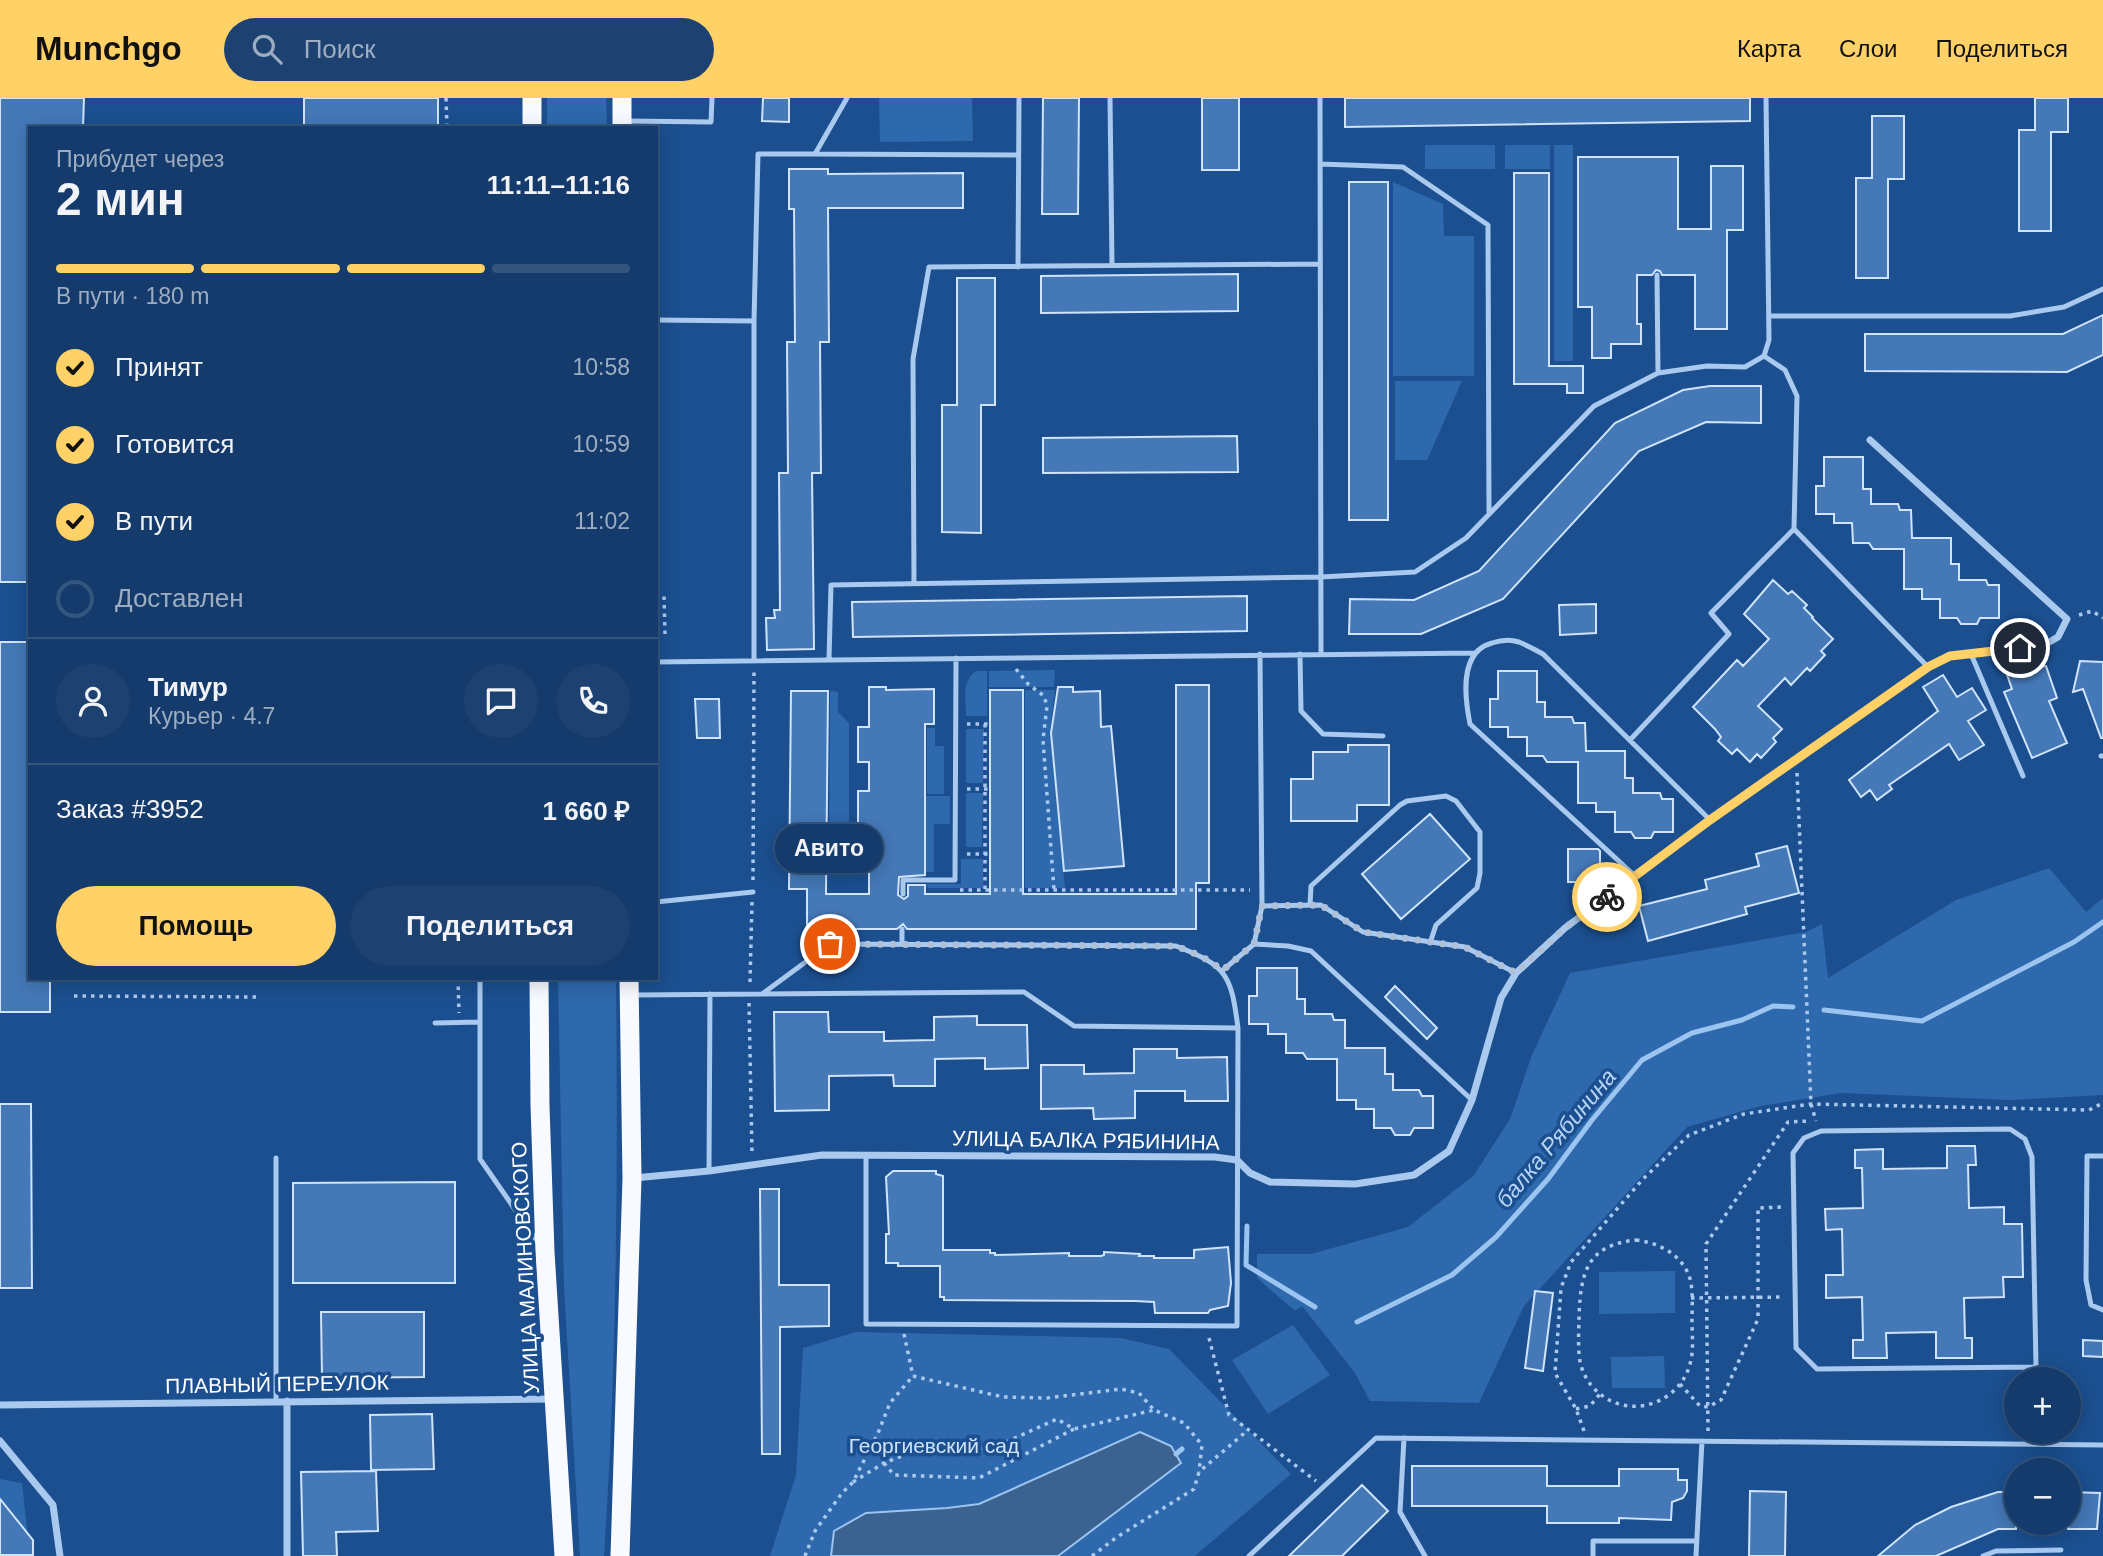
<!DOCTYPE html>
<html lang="ru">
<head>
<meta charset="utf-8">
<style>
  :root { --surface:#143b6b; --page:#1d4271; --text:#f1f3f6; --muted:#9dadc1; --line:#33557e; --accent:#ffd166 }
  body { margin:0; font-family:Arial,sans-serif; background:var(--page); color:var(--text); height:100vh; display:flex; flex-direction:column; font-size:26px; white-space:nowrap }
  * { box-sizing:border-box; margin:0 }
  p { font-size:23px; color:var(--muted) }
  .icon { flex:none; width:38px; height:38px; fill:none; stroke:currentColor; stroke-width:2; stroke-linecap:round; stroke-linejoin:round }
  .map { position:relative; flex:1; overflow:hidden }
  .sheet { position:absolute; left:28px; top:28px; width:630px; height:854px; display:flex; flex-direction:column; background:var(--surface); border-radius:0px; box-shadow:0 4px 18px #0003,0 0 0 2px var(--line) }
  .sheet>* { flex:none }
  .fabs { position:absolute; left:2004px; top:1269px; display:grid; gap:14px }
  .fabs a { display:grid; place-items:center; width:77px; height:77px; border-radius:50%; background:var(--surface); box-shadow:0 4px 18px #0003,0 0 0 2px var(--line); font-size:35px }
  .pin { position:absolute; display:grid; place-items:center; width:60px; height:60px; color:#fff; margin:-30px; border:4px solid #fff; border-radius:50%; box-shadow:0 2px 7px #0007 }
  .courier { position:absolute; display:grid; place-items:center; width:70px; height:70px; margin:-35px; border:5px solid #ffd166; border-radius:50%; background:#fff; color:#222; box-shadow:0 2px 9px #0007 }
  .bubble { position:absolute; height:49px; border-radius:24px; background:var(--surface); box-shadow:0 4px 18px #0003,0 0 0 2px var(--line); font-size:23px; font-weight:700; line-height:49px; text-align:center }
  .overview em { font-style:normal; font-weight:700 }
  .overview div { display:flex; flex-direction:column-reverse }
  .overview { display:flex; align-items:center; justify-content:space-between; height:119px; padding:0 28px }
  h1 { font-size:46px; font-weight:700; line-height:52px }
  .bar { display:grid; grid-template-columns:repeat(4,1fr); gap:10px 7px; align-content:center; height:84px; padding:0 28px }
  .bar i { height:9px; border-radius:5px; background:var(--line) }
  .bar .current { background:var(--accent) }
  .bar p { grid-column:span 4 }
  .line { display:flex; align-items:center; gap:18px; padding:0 28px; border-top:2px solid var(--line) }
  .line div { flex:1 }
  .round { display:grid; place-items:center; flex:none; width:74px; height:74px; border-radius:37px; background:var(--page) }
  ol { padding:0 28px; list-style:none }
  li { display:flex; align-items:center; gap:21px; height:77px }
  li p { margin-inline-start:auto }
  li .icon { padding:7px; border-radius:50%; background:var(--accent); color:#111; stroke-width:4 }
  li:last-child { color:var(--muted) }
  li i { width:38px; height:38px; border:4px solid var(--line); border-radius:50% }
  .action { display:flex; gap:14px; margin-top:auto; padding:14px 28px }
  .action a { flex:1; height:80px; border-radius:42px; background:var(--accent); color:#111; font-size:28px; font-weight:700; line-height:80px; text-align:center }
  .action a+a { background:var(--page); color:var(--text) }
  header { display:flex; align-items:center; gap:42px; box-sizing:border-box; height:98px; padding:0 35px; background:var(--accent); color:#111 }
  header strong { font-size:33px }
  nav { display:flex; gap:38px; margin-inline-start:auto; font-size:24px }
  .search { width:490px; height:63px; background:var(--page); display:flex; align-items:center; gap:18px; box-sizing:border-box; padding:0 24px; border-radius:38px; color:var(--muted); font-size:26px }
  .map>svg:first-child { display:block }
  .green { fill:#2e69ad }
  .water { fill:#3c6290; stroke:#9cc4f0; stroke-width:2 }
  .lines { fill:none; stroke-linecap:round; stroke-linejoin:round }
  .stream { stroke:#9cc4f0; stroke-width:5 }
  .building { fill:#4478b7; stroke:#cfe3fa; stroke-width:2 }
  .path { stroke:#a9c9ee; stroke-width:3.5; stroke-dasharray:3.5 5; stroke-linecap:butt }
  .service { stroke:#a9c9ee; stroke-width:5 }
  .minor { stroke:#a9c9ee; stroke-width:7 }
  .trunk { stroke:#f8faff; stroke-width:19 }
  .done { stroke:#afc1d8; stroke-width:7; stroke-dasharray:0 12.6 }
  .route { stroke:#ffd166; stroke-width:9 }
  .labels { text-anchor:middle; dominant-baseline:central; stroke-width:7; stroke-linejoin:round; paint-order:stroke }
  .street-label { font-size:21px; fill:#fff; stroke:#1b4f8f }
  .park-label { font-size:21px; fill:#cfe3fa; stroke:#1b4f8f }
  .water-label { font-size:23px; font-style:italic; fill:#b5d3f5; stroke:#1b4f8f }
</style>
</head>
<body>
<header>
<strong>Munchgo</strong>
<div class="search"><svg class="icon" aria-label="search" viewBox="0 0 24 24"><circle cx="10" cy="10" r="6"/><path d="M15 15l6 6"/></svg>Поиск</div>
<nav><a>Карта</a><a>Слои</a><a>Поделиться</a></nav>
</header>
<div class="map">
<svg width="2103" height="1458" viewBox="0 0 2103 1458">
  <rect width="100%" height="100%" fill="#1b4f8f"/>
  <!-- green -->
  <path class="green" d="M547 0H606L607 30H547Z
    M879 0H972L973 43 880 44Z
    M1425 47H1495V71H1425Z
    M1505 47H1550V71H1505Z
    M1554 47H1573V263H1554Z
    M1393 84 1443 106 1444 138H1474V278H1393Z
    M1395 283H1462L1427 362H1395Z
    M1055 572 1054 589H989V573Z
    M977 573H987V618H966C966 602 961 581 977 573Z
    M1025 592H1055L1050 633 1065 790H1025Z
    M830 593 838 594V614L849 625V736L867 737V769H829Z
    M927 630H935V648H944V696H927Z
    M966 631H984L983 685H966Z
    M966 695H983L982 749H966Z
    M926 698H950V726H934V774H926Z
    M961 761H983V790H928L926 786H961Z
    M2049 770 2086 814 2103 800V997L2010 1002 1841 995 1761 1008 1687 1029 1524 1208 1479 1305 1370 1303 1355 1275 1302 1208 1295 1213 1257 1180V1156H1311L1408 1129 1474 1077 1510 1021 1532 957 1570 875 1806 834 1822 826 1828 880 1956 802Z
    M558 880H616C618 1073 617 1266 604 1458H580L564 1189Z
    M1675 1173V1215L1599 1216V1174Z
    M1293 1227 1330 1277 1268 1316 1232 1262Z
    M856 1234 1121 1240 1169 1251 1291 1376 1195 1458H770L796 1377 803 1250Z
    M1664 1258 1665 1290H1612L1611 1259Z
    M0 1381 22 1385 30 1458H0Z"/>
  <!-- water -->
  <path class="water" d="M1140 1334 1171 1348 1181 1365 1058 1458H831L834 1433 866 1415 947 1410 979 1406Z"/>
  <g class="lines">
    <!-- stream -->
    <path class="stream" d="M1824 912 1922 923 2074 844 2103 824
      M1247 1128 1246 1167 1315 1209
      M1357 1224 1452 1177 1496 1139 1548 1081 1592 1022 1642 962 1692 935 1742 922 1773 908 1793 909
      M1176 1356 1182 1351"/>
  </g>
  <!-- building -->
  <path class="building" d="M0 0H84L83 30H30V484H0Z
    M304 0H438V30H304Z
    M763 0H789V24L762 23Z
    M1043 0H1079L1078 116H1042Z
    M1202 0H1239V72H1202Z
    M1345 0H1750V23L1345 29Z
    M2035 0H2068V34H2051V133H2019V32H2035Z
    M1872 18H1904V81H1888V180H1856V80H1872Z
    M1578 59H1678V131H1711V68H1743V132H1727V231H1695V177H1662L1660 173 1656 172 1652 177H1637V226H1641V246H1611V260H1592V209H1578Z
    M789 71H828V76L963 75V110H828L829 244H820L821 375H812L814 551 767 552 766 520H775L774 512H780L779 375H788L787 244H795L794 111H789Z
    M1514 75H1549V268H1583V295H1567V286H1514Z
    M1349 84H1388V422H1349Z
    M1238 176V213L1041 215V178Z
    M957 180H995V307H981V435L942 434V307H957Z
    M2103 217V257L2067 274 1865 273V236H2063Z
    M1710 288H1761V325L1706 324 1639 353 1503 501 1421 536H1349L1350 501 1414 502 1479 473 1615 325 1683 292Z
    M1237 338 1238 374 1043 375V340Z
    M1824 359H1863V391H1871V406H1898L1900 412H1911L1912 440H1951V466H1959V482H1986L1988 487H1999V520H1980L1977 526H1961L1957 520H1940V501H1922V491H1904V451H1873L1869 445H1853L1852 425H1834V416H1816V388H1824Z
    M1773 482 1788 496 1792 493 1807 507 1804 510 1813 519 1812 520 1833 541 1821 553 1825 557 1810 573 1807 570 1791 587 1785 580 1758 608 1782 631 1773 640 1776 644 1761 660 1757 656 1750 664 1737 651 1732 656 1718 643 1721 639 1715 631 1693 609 1737 562 1743 568 1769 541 1744 516Z
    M1247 498V533L853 539 852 504Z
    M1596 506V535L1560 537 1559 507Z
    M0 544H30V880H50V914H0Z
    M2080 563 2103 564V640H2101L2083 591 2073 594Z
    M2046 568 2057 600 2049 603 2067 645 2032 660 2004 594 2012 591 2005 571Z
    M1498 573H1537V604H1545V619H1572L1574 625H1585L1586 653H1625V680H1633V695H1660L1662 701H1673V734H1654L1651 740H1635L1631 734H1615V714H1596V705H1578V664H1547L1543 658H1527V639H1508V629H1490V601H1498Z
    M1943 577 1957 599 1972 590 1986 612 1968 623 1984 647 1959 662 1949 646 1889 687 1892 691 1877 702 1870 692 1861 699 1849 682 1938 613 1923 589Z
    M1176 587H1209V785H1196V831H907L903 826 897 831H807V791H789L791 593H828L826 796H869V728H858V693H869V664H858V629H869V589H886V592L934 591V626H925V777L899 779 898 797 904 801 908 798V787H925V796H990V592H1023V796H1176Z
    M1058 589H1073V594L1100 593 1101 629 1111 628 1124 768 1064 773 1051 635Z
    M695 601H719L720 640H697Z
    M1348 647H1389V707H1357V723H1291V681H1313V654H1348Z
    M1430 716 1470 761 1401 821 1362 776Z
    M1787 748 1799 795 1745 809 1747 816 1648 843 1639 808 1707 791 1705 782 1759 768 1756 756Z
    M1568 751H1598L1600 753V784H1568Z
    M1257 870H1297V901H1305V916H1332L1334 922H1345V950H1385V976H1393V992H1419L1422 998H1433V1030H1414L1410 1037H1395L1391 1030H1374V1011H1356V1002H1337V961H1307L1303 955H1286V936H1268V926H1249V898H1257Z
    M1395 888 1437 930 1427 941 1385 899Z
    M774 914H828L829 934H884V943L934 942V919L977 918V927H1027L1028 970 985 971V960L935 961V988H894L893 977 829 978V1012L775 1013Z
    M1134 951H1177V960L1227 959 1228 1003H1185V993H1135V1020L1094 1021 1093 1010 1041 1011V967H1084V976L1134 975Z
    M0 1006H31L32 1190H0Z
    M1947 1048H1975L1976 1067H1968L1969 1110 2004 1109V1126H2022L2023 1179H2003L2004 1199 1964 1200 1965 1240H1972V1260H1936V1234L1886 1235 1887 1260H1853V1242H1863L1862 1199 1826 1200V1177H1843L1842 1131 1826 1132 1825 1111 1863 1110 1862 1070H1855V1052L1883 1051V1071L1947 1070Z
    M893 1073H936V1076L943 1078V1152H990V1155H995V1157L1069 1155V1158H1101L1104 1157V1154L1140 1156 1139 1158H1154V1160H1194V1152L1228 1149 1231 1185 1228 1208 1210 1212 1208 1215H1155L1154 1204 1135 1203 944 1202V1199H940V1168H898V1165H886V1136H889L886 1079Z
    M455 1084V1185H293V1085Z
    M760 1091H779V1187H829V1228L780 1229V1356H762Z
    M1535 1193 1553 1195 1543 1273 1525 1270Z
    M321 1214H424V1279L322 1280Z
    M2083 1242 2103 1243V1259L2083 1258Z
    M432 1316 434 1371 371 1372 370 1317Z
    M1412 1368H1547V1388H1619V1371H1678V1382H1687V1393L1683 1400 1672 1404 1671 1422 1619 1420V1425H1547V1408H1412Z
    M376 1373 378 1433 336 1434 337 1458H303L301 1374Z
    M1362 1387 1388 1413 1342 1458H1289Z
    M1750 1393 1786 1394 1785 1458H1749Z
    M1998 1394H2016V1431H1998L1936 1458H1878L1915 1427 1951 1409Z
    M2068 1394 2100 1395 2097 1431H2068Z
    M0 1401 33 1442V1457H0Z"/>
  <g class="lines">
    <!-- path -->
    <path class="path" d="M446 0 447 30
      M656 498H664L665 536H656
      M2079 517 2092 513 2103 520
      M1016 571 1028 586 1044 598 1047 608 1043 642 1054 792
      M967 626H990
      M985 626V791
      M1797 675 1811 1006 1816 1023
      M967 691H990
      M967 756H990
      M753 782 754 573
      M960 792H1250
      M458 880 459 915
      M750 884 752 804
      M74 898 258 899
      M749 905 752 1055
      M1636 1142C1661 1145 1686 1159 1691 1185 1693 1197 1692 1211 1692 1223 1692 1237 1694 1252 1690 1266 1681 1300 1641 1319 1609 1302 1591 1292 1580 1275 1579 1255 1578 1242 1579 1229 1579 1217 1581 1174 1587 1147 1636 1142Z
      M1691 1200 1784 1199
      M904 1236 913 1278
      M1209 1240 1229 1317 1316 1383
      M913 1278 1003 1299 1047 1300 1121 1291 1139 1295 1154 1312 1184 1325 1202 1347 1199 1374
      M1680 1286 1700 1308 1708 1309 1721 1302 1758 1221V1110L1783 1109
      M1576 1311 1590 1308 1600 1296
      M1584 1333 1576 1311 1555 1275 1561 1190 1571 1164 1643 1081 1689 1037 1744 1016 1811 1006 2089 1012 2103 1005
      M1708 1333 1706 1146 1788 1024 1811 1023
      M884 1365 894 1377 979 1380 1074 1331
      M853 1384 884 1365 907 1356 993 1350 1057 1321 1074 1331 1154 1312
      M805 1458 815 1433 842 1395 853 1384 878 1335 890 1305 913 1278
      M1092 1458 1117 1439 1194 1391 1199 1374 1248 1332"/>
    <!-- service -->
    <path class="service" d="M1110 0 1112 167
      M1320 0 1321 556
      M1766 0 1769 242 1764 258 1785 272 1797 298 1794 431 1928 569
      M626 23 711 24 712 0
      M815 56 1018 57
      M1320 66 1403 69 1488 127 1489 414
      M1018 169 1019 0
      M1657 177 1658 275
      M1769 218H2010L2064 209 2103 191
      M656 222 754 223
      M914 486 913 261 929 169 1320 166
      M1300 556 1301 613 1323 636 1383 638
      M1971 556 2023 678
      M829 561 831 487 1321 479 1415 474 1466 440 1594 308 1658 275 1707 268 1745 269 1764 258
      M754 563V223L758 56H815L847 0
      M656 564 1476 555
      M1630 642 1729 536 1711 515 1794 431
      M2101 658H2103
      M1635 778 1470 626C1465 601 1458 554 1492 545 1501 542 1509 541 1519 544 1527 547 1535 552 1543 556L1710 722
      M903 796V782H955L956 560
      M656 804 753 794
      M1310 807 1311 788 1400 707 1407 703 1446 698 1456 703 1480 734V775L1477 790 1436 827 1431 842
      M1262 808 1321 807 1363 834 1465 849 1516 875
      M902 846V831
      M1254 846 1288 848 1311 853 1472 1002
      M1223 872 1254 846 1262 808 1260 556
      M480 880V1061L539 1146
      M762 896 830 846 1176 848C1227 868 1231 876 1238 930L1237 1228 866 1226V1057
      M632 897 1024 894 1074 928 1238 930
      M435 925 480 924
      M2103 1058H2087L2086 1182 2091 1207 2103 1212
      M276 1060V1303
      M709 1073 710 896
      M2036 1269 1817 1271 1796 1250 1793 1055 1804 1040 1821 1033 2010 1031 2025 1041 2032 1059 2036 1269V1281
      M2037 1334 2038 1346
      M1404 1340 1400 1414 1425 1458
      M1249 1458 1376 1340 2103 1347
      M1593 1458V1443H1697
      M1696 1458 1702 1343
      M1983 1458 1996 1453 2061 1452"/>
    <!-- minor -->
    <path class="minor" d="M634 1080 709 1073 822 1057 1215 1059 1237 1062 1250 1075 1270 1084 1355 1086 1414 1077 1449 1053 1472 1002 1501 900 1516 875 1565 830 1710 722 1928 569 1950 558 2044 547 2058 539 2067 521 1870 342
      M287 1303V1458
      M0 1307 552 1301
      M0 1343 53 1407 60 1458"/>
    <!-- trunk -->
    <path class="trunk" d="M532 0V30
      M622 0V30
      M539 880 540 1008 545 1154 564 1458
      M620 1458 632 1080 629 880"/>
  </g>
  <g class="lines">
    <!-- done -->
    <path class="done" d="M830 846 1176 848 1201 858 1223 872 1254 846 1262 808 1321 807 1363 834 1465 849 1516 875 1565 830 1607 799"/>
    <!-- route -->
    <path class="route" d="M1607 799 1710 722 1928 569 1950 558 2020 550"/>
  </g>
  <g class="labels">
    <!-- street labels -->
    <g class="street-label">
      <text transform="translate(1086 1042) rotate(1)">УЛИЦА БАЛКА РЯБИНИНА</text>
      <text transform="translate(525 1170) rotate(-93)">УЛИЦА МАЛИНОВСКОГО</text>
      <text transform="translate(277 1286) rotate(-1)">ПЛАВНЫЙ ПЕРЕУЛОК</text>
    </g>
    <!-- park labels -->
    <g class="park-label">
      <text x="934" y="1347">Георгиевский сад</text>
    </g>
    <!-- water labels -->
    <g class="water-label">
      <text transform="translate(1556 1040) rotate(-50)">балка Рябинина</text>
    </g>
  </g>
</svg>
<div class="fabs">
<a>+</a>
<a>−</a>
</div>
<div class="pin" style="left:830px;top:846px;background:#ea580c"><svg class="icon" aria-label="bag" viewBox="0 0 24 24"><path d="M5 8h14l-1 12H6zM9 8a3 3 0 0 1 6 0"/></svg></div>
<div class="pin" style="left:2020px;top:550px;background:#1f2937"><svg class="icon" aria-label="home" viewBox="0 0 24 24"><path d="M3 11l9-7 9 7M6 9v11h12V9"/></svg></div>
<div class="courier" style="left:1607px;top:799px"><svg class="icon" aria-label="bike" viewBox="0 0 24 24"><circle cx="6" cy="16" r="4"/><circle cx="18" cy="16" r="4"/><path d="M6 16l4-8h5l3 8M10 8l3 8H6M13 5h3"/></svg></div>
<div class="bubble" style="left:775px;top:726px;width:108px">Авито</div>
<section class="sheet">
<div class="overview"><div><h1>2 мин</h1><p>Прибудет через</p></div><em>11:11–11:16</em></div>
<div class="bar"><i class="current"></i><i class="current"></i><i class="current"></i><i></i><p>В пути · 180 m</p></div>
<ol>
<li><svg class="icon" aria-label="check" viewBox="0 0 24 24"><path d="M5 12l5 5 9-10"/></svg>Принят<p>10:58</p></li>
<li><svg class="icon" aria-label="check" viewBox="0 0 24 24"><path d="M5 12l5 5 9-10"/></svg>Готовится<p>10:59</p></li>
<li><svg class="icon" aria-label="check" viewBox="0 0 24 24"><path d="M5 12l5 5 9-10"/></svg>В пути<p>11:02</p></li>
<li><i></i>Доставлен</li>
</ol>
<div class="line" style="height:126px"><a class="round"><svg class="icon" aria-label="person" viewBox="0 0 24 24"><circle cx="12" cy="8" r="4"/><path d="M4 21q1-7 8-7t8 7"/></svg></a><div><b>Тимур</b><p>Курьер · 4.7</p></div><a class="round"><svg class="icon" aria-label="chat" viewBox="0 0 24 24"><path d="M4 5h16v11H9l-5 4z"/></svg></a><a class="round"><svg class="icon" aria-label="phone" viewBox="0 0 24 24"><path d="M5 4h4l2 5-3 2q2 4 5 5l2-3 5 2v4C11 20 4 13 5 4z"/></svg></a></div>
<div class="line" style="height:91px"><div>Заказ #3952</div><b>1 660 ₽</b></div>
<div class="action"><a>Помощь</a><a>Поделиться</a></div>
</section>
</div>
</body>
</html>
